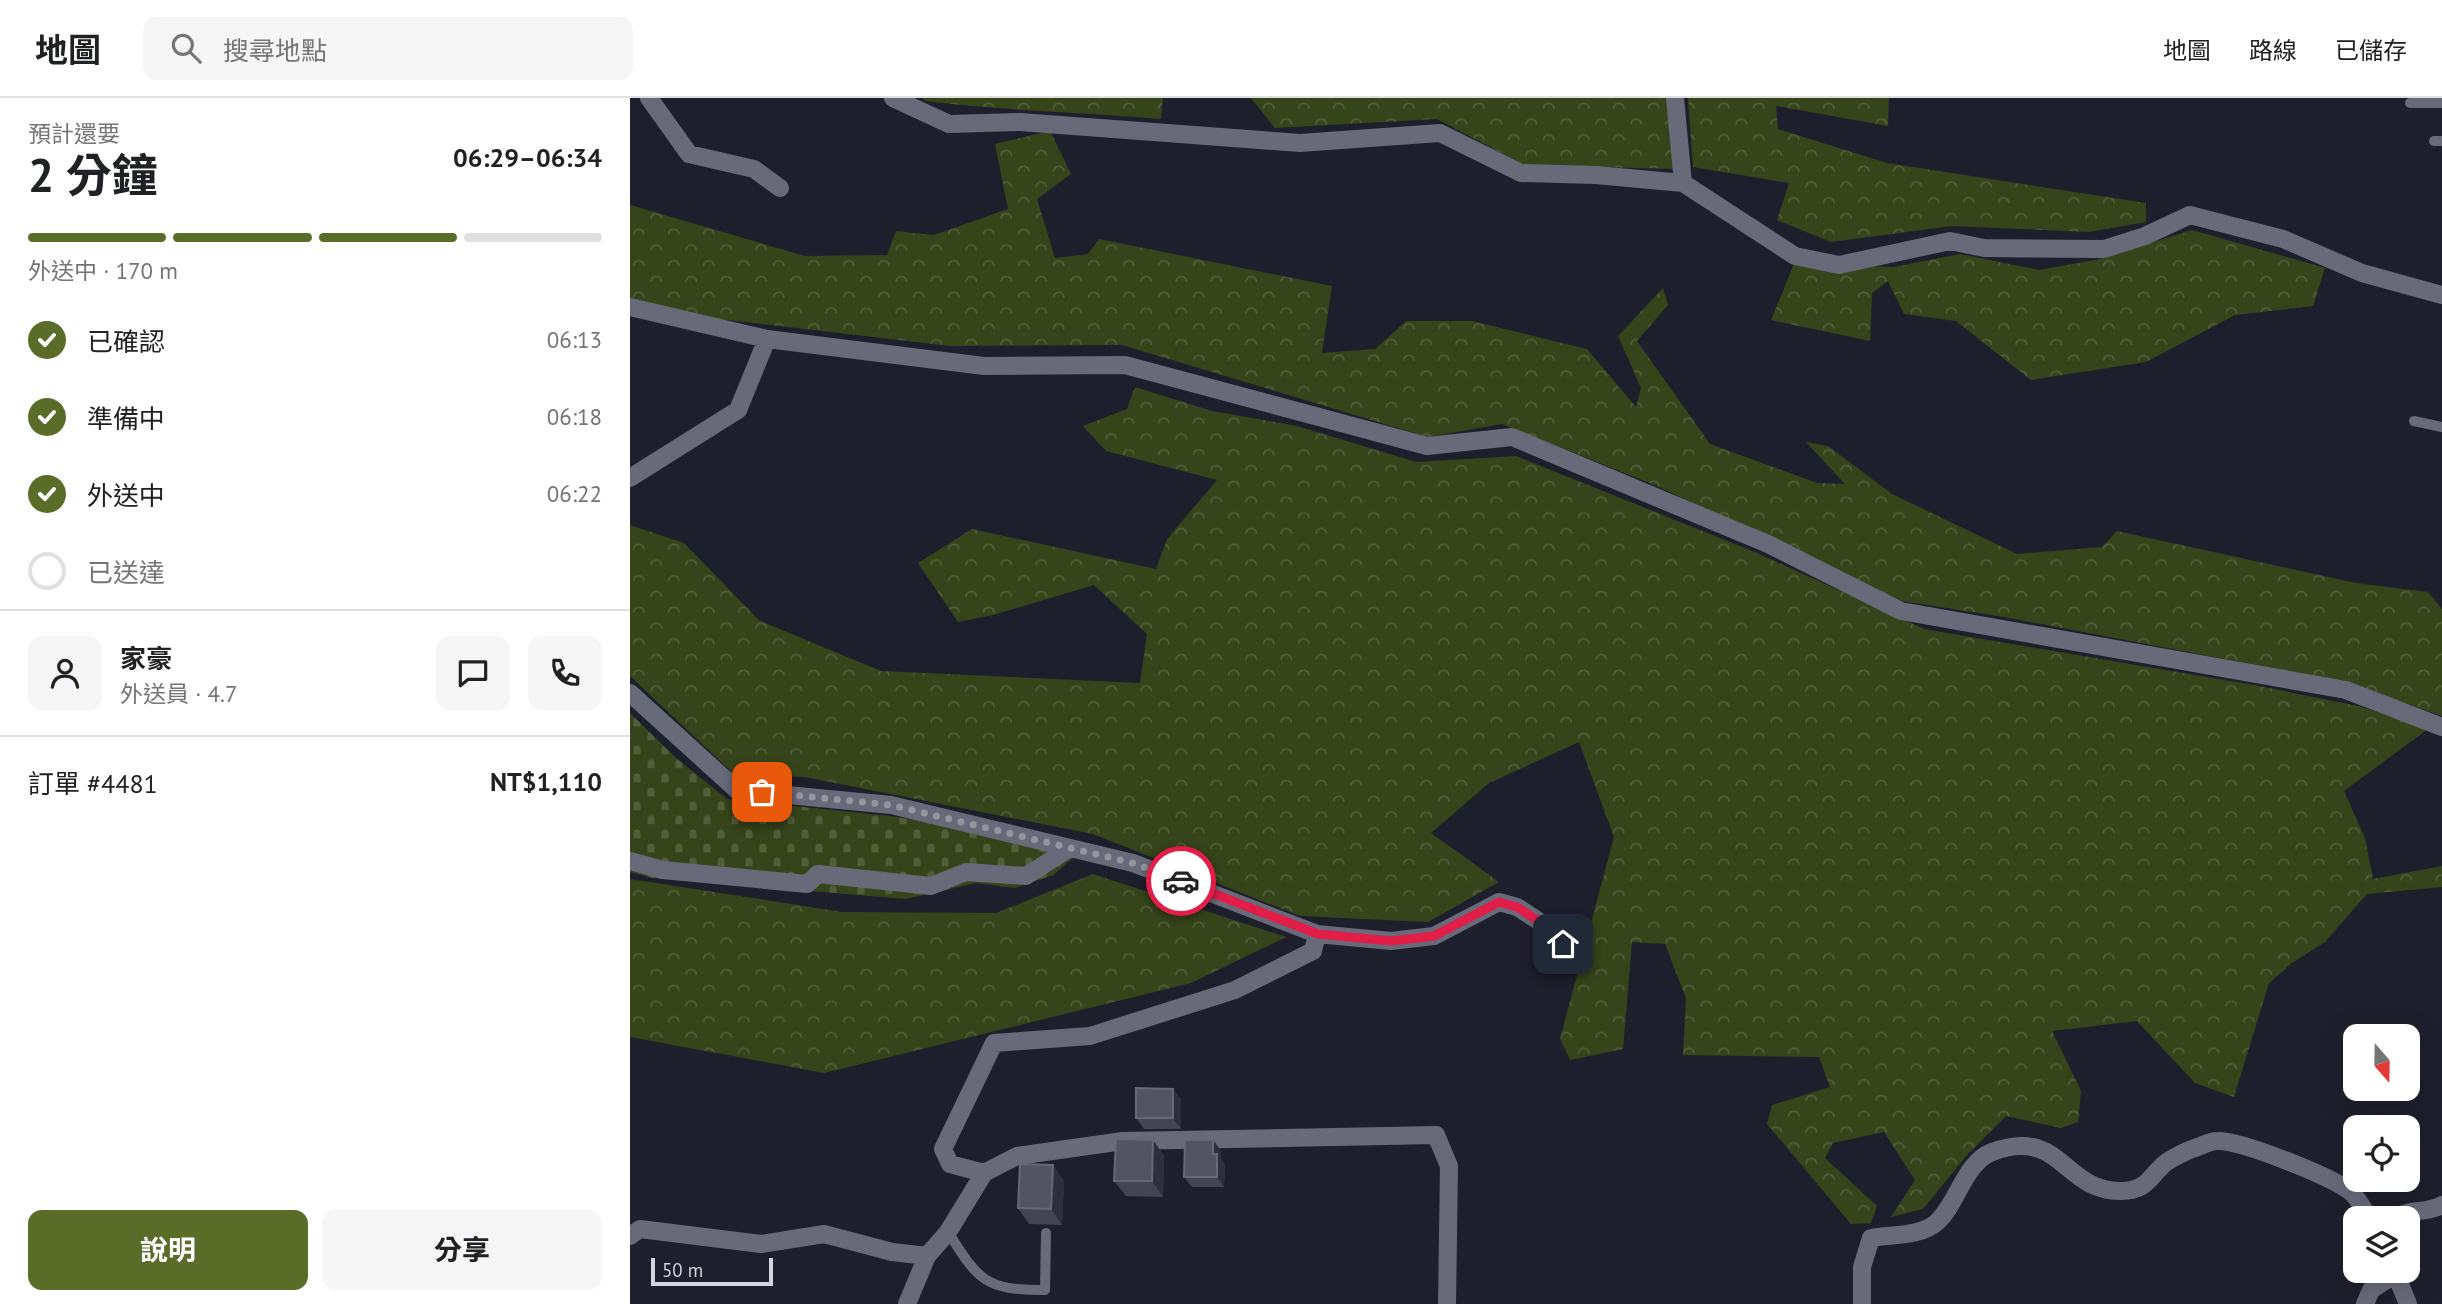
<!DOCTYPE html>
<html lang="zh-TW">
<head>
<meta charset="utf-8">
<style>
  :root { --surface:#fff; --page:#f6f6f6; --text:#202124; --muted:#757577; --line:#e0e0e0; --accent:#596d28 }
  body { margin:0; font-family:"PT Sans","Noto Sans TC",sans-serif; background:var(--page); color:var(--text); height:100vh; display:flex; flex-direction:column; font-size:26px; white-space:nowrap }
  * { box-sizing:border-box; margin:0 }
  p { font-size:23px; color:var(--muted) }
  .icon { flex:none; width:38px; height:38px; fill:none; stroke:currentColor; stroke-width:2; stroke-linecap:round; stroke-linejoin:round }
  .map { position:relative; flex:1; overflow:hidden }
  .sheet { display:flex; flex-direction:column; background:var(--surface); width:630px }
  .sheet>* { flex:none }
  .needle { width:46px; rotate:160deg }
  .controls { position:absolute; left:1713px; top:926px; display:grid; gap:14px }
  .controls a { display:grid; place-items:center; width:77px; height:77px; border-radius:14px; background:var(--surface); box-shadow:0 7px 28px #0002; font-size:35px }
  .scale { position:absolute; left:21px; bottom:18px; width:122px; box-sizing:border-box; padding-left:7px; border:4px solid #d3d4dd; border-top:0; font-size:19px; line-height:24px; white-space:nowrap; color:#d3d4dd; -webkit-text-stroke:5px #1e1f2c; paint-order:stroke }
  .pin { position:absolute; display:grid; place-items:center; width:60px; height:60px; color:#fff; margin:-30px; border-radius:14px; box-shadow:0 4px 10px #0006 }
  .courier { position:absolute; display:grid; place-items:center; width:70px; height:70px; margin:-35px; border:5px solid #e11d48; border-radius:50%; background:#fff; color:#222; box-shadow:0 2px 9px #0007 }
  .head em { font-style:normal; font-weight:700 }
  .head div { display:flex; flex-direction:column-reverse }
  .head { display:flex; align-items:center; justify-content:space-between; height:119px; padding:0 28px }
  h1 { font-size:46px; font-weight:700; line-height:52px }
  .bar { display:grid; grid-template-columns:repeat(4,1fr); gap:10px 7px; align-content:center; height:84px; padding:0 28px }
  .bar i { height:9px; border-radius:5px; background:var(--line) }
  .bar .active { background:var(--accent) }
  .bar p { grid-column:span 4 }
  .line { display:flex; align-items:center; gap:18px; padding:0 28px; border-top:2px solid var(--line) }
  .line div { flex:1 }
  .round { display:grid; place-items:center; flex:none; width:74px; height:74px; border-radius:14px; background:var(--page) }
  ol { padding:0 28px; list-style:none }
  li { display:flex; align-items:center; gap:21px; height:77px }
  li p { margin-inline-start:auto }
  li .icon { padding:7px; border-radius:50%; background:var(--accent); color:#fff; stroke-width:4 }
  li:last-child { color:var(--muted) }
  li i { width:38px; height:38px; border:4px solid var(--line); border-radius:50% }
  .cta { display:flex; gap:14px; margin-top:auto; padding:14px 28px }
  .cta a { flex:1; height:80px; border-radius:14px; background:var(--accent); color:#fff; font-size:28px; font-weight:700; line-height:80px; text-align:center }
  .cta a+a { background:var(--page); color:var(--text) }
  header { display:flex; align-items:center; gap:42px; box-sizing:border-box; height:98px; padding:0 35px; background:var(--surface); border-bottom:2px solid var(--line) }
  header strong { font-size:33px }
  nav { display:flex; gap:38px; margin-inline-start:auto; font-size:24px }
  .search { width:490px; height:63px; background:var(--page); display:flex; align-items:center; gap:18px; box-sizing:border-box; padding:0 24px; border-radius:14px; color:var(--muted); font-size:26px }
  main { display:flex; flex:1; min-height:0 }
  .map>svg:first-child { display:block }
  .forest { fill:url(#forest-crowns) }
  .cemetery { fill:url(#cemetery-stones) }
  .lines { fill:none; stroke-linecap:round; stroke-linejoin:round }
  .service { stroke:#686a7a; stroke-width:10 }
  .minor { stroke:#686a7a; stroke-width:18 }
  .wall { fill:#444553 }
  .shaded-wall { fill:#2e2f3d }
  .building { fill:#535462; stroke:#676875; stroke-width:2 }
  .done { stroke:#94959f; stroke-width:7; stroke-dasharray:0 12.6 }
  .route { stroke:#e11d48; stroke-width:9 }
</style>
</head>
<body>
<header>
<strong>地圖</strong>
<div class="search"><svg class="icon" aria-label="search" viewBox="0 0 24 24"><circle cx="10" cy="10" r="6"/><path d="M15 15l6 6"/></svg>搜尋地點</div>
<nav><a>地圖</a><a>路線</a><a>已儲存</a></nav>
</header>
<main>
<section class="sheet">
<div class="head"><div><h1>2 分鐘</h1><p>預計還要</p></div><em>06:29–06:34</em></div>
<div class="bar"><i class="active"></i><i class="active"></i><i class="active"></i><i></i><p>外送中 · 170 m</p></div>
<ol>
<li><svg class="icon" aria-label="check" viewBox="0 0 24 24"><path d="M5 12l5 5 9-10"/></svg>已確認<p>06:13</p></li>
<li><svg class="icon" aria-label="check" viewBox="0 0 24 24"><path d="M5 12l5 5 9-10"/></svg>準備中<p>06:18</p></li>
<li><svg class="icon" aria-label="check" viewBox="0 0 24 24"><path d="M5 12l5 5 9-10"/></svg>外送中<p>06:22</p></li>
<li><i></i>已送達</li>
</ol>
<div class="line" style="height:126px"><a class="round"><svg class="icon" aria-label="person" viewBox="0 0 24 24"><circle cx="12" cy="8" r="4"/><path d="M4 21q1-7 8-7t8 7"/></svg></a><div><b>家豪</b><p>外送員 · 4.7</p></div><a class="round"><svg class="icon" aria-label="chat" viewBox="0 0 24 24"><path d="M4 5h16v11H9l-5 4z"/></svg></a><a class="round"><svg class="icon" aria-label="phone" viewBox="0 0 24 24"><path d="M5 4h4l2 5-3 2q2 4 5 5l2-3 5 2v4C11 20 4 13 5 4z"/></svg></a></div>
<div class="line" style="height:91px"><div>訂單 #4481</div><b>NT$1,110</b></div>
<div class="cta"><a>說明</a><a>分享</a></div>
</section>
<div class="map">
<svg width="1812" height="1206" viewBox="0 0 1812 1206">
  <defs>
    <pattern id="forest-crowns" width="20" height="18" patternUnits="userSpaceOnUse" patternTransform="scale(1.75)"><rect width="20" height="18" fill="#364419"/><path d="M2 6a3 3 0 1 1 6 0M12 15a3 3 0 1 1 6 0" fill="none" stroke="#525e3a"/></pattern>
    <pattern id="cemetery-stones" width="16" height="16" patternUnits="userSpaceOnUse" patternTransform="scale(1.75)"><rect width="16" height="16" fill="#364419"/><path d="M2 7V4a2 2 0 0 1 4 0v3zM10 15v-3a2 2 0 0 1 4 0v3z" fill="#525e3a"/></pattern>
  </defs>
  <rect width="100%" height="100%" fill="#1e1f2c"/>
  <!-- forest -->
  <path class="forest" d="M292 0H533L531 21C453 14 374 13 296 3Z
    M621 0H1037L1045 71 894 67 807 21 645 30Z
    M1058 0H1259L1258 28 1146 8 1148 31 1257 65 1516 105V124L1459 134 1322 128 1201 144 1147 122 1159 85 1063 69Z
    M420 33 441 76 407 101 425 160 458 156 469 141 702 188 692 255 745 251 776 223H842L957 251 1006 309 1011 290 988 238 1033 190 1038 207 1007 243 1080 346 1187 385 1215 386 1176 344 1198 348 1262 396 1387 456 1472 449 1487 433 1726 485 1798 494 1812 511V618L1716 584 1374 519 1272 503 1027 388 872 326 798 339 492 247 320 248 64 218 0 200V107L175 158 257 157 266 133 304 137 378 111 365 46Z
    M1562 132 1695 170 1683 208 1605 217 1516 264 1401 282 1326 223 1274 216 1258 183 1242 195 1240 243 1141 222 1164 166 1263 169 1330 156 1409 172 1470 161Z
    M505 289 582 313 667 328 786 364 886 358 1127 455 1294 531 1624 587 1728 608 1799 630 1714 693 1735 740 1743 781 1812 768V789L1737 796 1695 844 1662 865 1639 885 1604 999 1565 985 1507 923 1422 933 1451 993 1448 1024 1431 1030 1376 1018 1338 1056 1293 1111 1261 1119 1285 1082 1254 1034 1203 1045 1195 1060 1247 1108 1241 1125 1221 1126 1137 1026 1142 1007 1200 989 1189 959 1053 957 1056 900 1035 846 1002 844 993 951 940 962 930 941 984 739 949 644 859 685 801 735 869 784 798 824 670 818 463 736 175 679 105 677 0 578V427L54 445 130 523 251 573 510 585 517 536 464 487 363 517 328 524 288 465 342 431 526 471 537 441 587 382 476 353 453 328 497 311Z
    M463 776 656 839 561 885 194 975 0 939V781L212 814 366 815Z"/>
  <!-- cemetery -->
  <path class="cemetery" d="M0 615 46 660 97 701 260 718 341 731 450 754 423 777 385 790 346 785 276 801 22 780 0 774Z"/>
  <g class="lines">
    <!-- service -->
    <path class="service" d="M1780 5H1812
      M1804 43H1812
      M1784 323 1812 329
      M318 1134C349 1183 355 1192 415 1192L416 1135"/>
    <!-- minor -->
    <path class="minor" d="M19 0 59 56 124 71 150 90
      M263 0 319 26 390 24 670 45 810 35 891 75 966 77 1053 85 1045 0
      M1053 85 1165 158 1209 167 1320 143 1354 150 1474 151 1515 138 1560 117 1653 141 1732 175 1812 197
      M0 209 137 241 354 268 495 267 797 348 882 339 1138 446 1271 513 1716 592 1812 629
      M0 380 108 312 137 241
      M0 595 107 692 261 707 503 765 687 836
      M0 763 33 772 177 786 188 776 301 788 336 774 396 778 440 750
      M354 1075 320 1066 313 1051 364 945 460 938 605 892 683 853 687 836 761 843 804 838 869 804 887 809 930 837 933 846
      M1765 1120C1779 1110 1797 1116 1812 1107
      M0 1138 10 1131 131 1146 194 1136 262 1154 297 1158
      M1764 1172 1778 1206
      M277 1206 297 1158 318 1134 354 1075 387 1058 493 1043 806 1037 819 1068 817 1206
      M1232 1206V1169L1241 1140C1261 1136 1291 1139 1307 1124 1328 1105 1334 1065 1362 1054 1432 1028 1433 1094 1491 1093 1519 1093 1520 1076 1538 1063 1545 1059 1554 1054 1562 1051 1569 1049 1580 1043 1587 1043 1611 1042 1702 1079 1721 1094 1728 1100 1734 1112 1739 1120
      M1735 1206 1741 1192 1766 1176"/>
  </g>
  <!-- wall -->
  <path class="wall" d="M543 991 551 1001V1031H514L506 1020Z
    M523 1042 534 1058 533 1099 496 1098 484 1083Z
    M583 1042 591 1053V1061L595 1066 594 1089H562L554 1079Z
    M434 1083 432 1127 399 1126 388 1110Z"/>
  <!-- shaded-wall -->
  <path class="shaded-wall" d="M543 991 551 1001V1031L543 1020Z
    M523 1042 534 1058 533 1099 522 1083Z
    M583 1042 591 1053V1061L595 1066 594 1089 587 1079 583 1056Z
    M423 1067 434 1083 432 1127 421 1111Z"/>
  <!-- building -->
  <path class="building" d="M506 990 543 991V1020H506Z
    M486 1041 523 1042 522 1083H484Z
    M555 1042H583V1056H587V1079H554Z
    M390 1066 423 1067 421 1111 388 1110Z"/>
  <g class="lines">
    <!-- done -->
    <path class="done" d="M132 694 261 707 503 765 551 783"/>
    <!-- route -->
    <path class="route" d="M551 783 688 836 761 843 804 838 869 804 887 809 930 837 933 846"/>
  </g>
</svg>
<div class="controls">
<a><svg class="needle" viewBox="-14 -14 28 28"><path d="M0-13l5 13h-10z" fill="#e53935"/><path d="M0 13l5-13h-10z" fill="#757577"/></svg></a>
<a><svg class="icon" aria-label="locate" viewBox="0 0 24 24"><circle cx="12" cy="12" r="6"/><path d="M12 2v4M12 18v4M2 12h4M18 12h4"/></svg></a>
<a><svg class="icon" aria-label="layers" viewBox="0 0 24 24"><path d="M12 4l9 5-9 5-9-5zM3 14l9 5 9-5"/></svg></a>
</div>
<div class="scale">50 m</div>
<div class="pin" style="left:132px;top:694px;background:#ea580c"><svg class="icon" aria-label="bag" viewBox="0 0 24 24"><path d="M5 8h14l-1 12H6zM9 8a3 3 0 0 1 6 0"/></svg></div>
<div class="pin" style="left:933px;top:846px;background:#1f2937"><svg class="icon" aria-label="home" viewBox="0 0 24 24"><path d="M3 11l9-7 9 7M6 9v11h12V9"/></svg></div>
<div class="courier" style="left:551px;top:783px"><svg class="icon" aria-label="car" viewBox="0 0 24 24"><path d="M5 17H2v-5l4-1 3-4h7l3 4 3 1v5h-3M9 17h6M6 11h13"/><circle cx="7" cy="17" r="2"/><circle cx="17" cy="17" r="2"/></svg></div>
</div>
</main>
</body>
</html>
